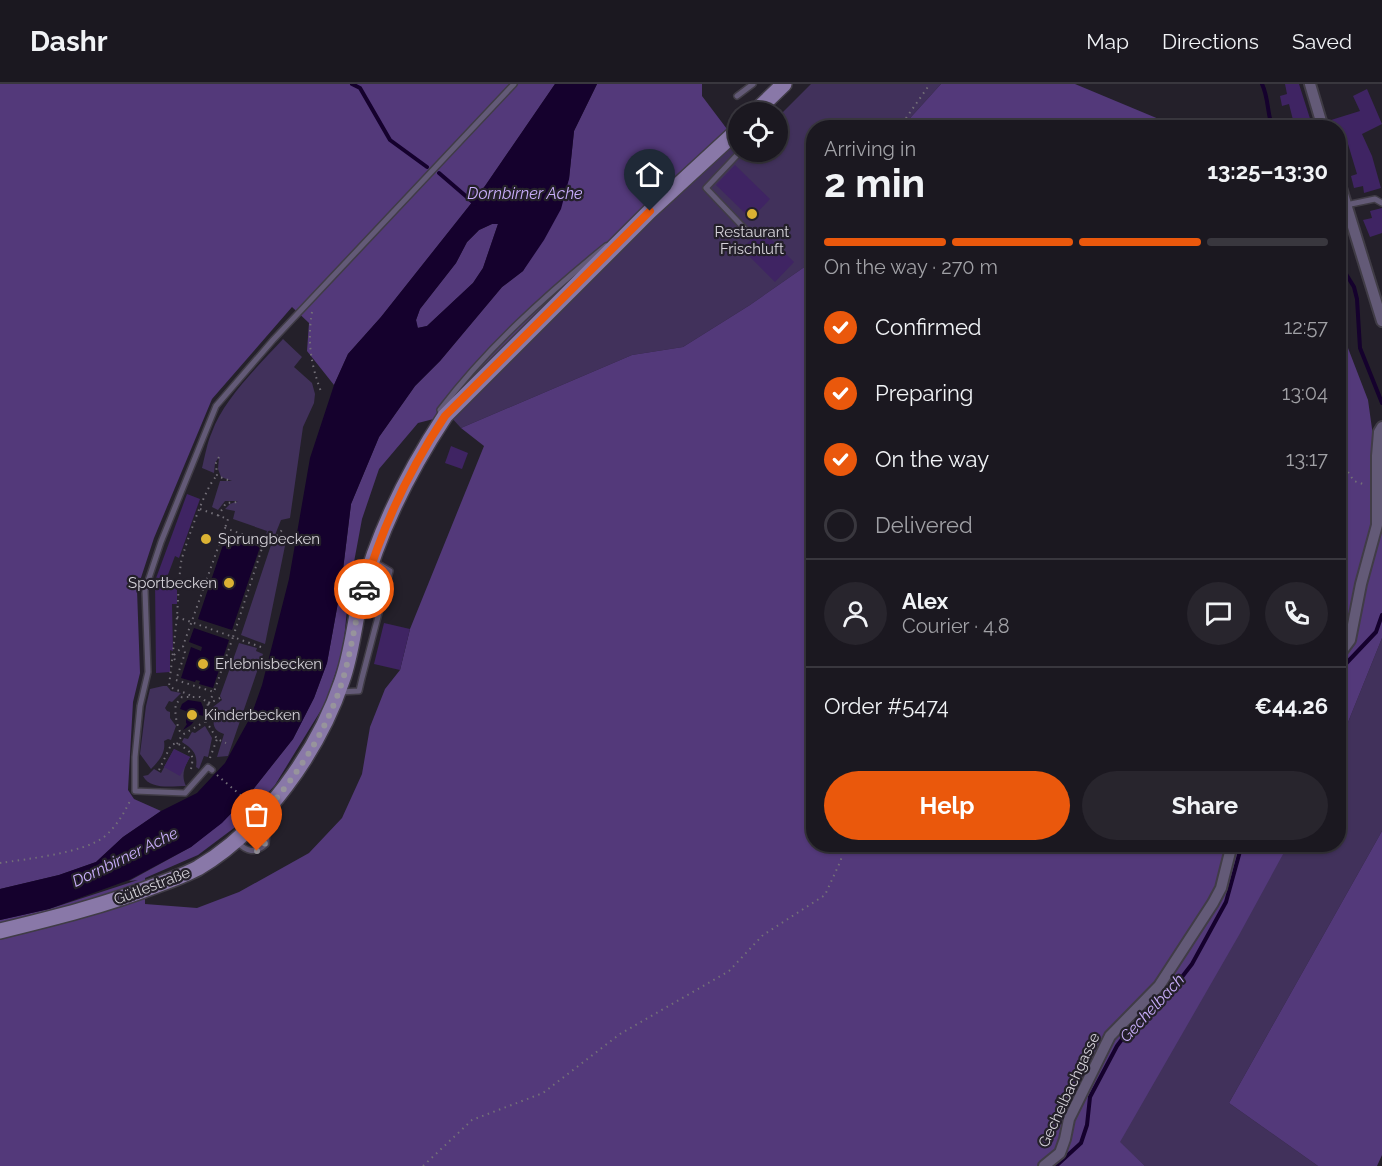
<!DOCTYPE html>
<html lang="en">
<head>
<meta charset="utf-8">
<style>
  :root { --surface:#1b1820; --page:#28252d; --text:#f1f3f6; --muted:#a0a0a5; --line:#39373e; --accent:#ea580c }
  body { margin:0; font-family:Raleway,sans-serif; background:var(--page); color:var(--text); height:100vh; display:flex; flex-direction:column; font-size:22px; white-space:nowrap }
  * { box-sizing:border-box; margin:0 }
  p { font-size:20px; color:var(--muted) }
  .icon { flex:none; width:33px; height:33px; fill:none; stroke:currentColor; stroke-width:2; stroke-linecap:round; stroke-linejoin:round }
  .map { position:relative; flex:1; overflow:hidden }
  .drawer { position:absolute; left:806px; top:36px; width:540px; height:732px; display:flex; flex-direction:column; background:var(--surface); border-radius:24px; box-shadow:0 2px 4px #0004,0 0 0 2px var(--line) }
  .drawer>* { flex:none }
  .controls { position:absolute; left:728px; top:18px; display:grid; gap:12px }
  .controls a { display:grid; place-items:center; width:60px; height:60px; border-radius:50%; background:var(--surface); box-shadow:0 2px 4px #0004,0 0 0 2px var(--line); font-size:30px }
  .pin { position:absolute; display:grid; place-items:center; width:51px; height:51px; color:#fff; margin:-62px -26px; border-radius:50% 50% 50% 0; rotate:-45deg; box-shadow:0 0 6px #0007 }
  .pin .icon { rotate:45deg }
  .courier { position:absolute; display:grid; place-items:center; width:60px; height:60px; margin:-30px; border:4px solid #ea580c; border-radius:50%; background:#fff; color:#222; box-shadow:0 2px 8px #0007 }
  .summary em { font-style:normal; font-weight:700 }
  .summary div { display:flex; flex-direction:column-reverse }
  .summary { display:flex; align-items:center; justify-content:space-between; height:102px; padding:0 18px }
  h1 { font-size:39px; font-weight:700; line-height:45px }
  .bar { display:grid; grid-template-columns:repeat(4,1fr); gap:9px 6px; align-content:center; height:72px; padding:0 18px }
  .bar i { height:8px; border-radius:4px; background:var(--line) }
  .bar .on { background:var(--accent) }
  .bar p { grid-column:span 4 }
  .line { display:flex; align-items:center; gap:15px; padding:0 18px; border-top:2px solid var(--line) }
  .line div { flex:1 }
  .round { display:grid; place-items:center; flex:none; width:63px; height:63px; border-radius:32px; background:var(--page) }
  ol { padding:0 18px; list-style:none }
  li { display:flex; align-items:center; gap:18px; height:66px }
  li p { margin-inline-start:auto }
  li .icon { padding:6px; border-radius:50%; background:var(--accent); color:#fff; stroke-width:4 }
  li:last-child { color:var(--muted) }
  li i { width:33px; height:33px; border:3px solid var(--line); border-radius:50% }
  .button { display:flex; gap:12px; margin-top:auto; padding:12px 18px }
  .button a { flex:1; height:69px; border-radius:36px; background:var(--accent); color:#fff; font-size:24px; font-weight:700; line-height:69px; text-align:center }
  .button a+a { background:var(--page); color:var(--text) }
  header { display:flex; align-items:center; gap:36px; box-sizing:border-box; height:84px; padding:0 30px; background:var(--surface); border-bottom:2px solid var(--line) }
  header strong { font-size:28px }
  nav { display:flex; gap:33px; margin-inline-start:auto; font-size:21px }
  .map>svg:first-child { display:block }
  .green { fill:#41315b }
  .forest { fill:#53397a }
  .water { fill:#15012d; fill-rule:evenodd }
  .lines { fill:none; stroke-linecap:round; stroke-linejoin:round }
  .stream { stroke:#15012d; stroke-width:4 }
  .building { fill:#3f2463 }
  .lane-casing { stroke:#403c46; stroke-width:8 }
  .street-casing { stroke:#403c46; stroke-width:14 }
  .secondary-casing { stroke:#403c46; stroke-width:18 }
  .path { stroke:#736f78; stroke-width:2; stroke-dasharray:1.5 4.5; stroke-linecap:butt }
  .lane { stroke:#635a77; stroke-width:5 }
  .street { stroke:#635a77; stroke-width:10 }
  .secondary { stroke:#8978a8; stroke-width:15 }
  .done { stroke:#97949c; stroke-width:6; stroke-dasharray:0 10.8 }
  .route { stroke:#ea580c; stroke-width:8 }
  .poi-dot { fill:#dbb233; stroke:#24202a; stroke-width:2 }
  .labels { text-anchor:middle; dominant-baseline:central; stroke-width:4.5; stroke-linejoin:round; paint-order:stroke }
  .poi-label { font-size:15px; fill:#d5d2d9; stroke:#24202a; text-anchor:start }
  .street-label { font-size:15px; fill:#d5d2d9; stroke:#24202a }
  .water-label { font-size:16px; font-style:italic; fill:#c9aefb; stroke:#24202a }
</style>
</head>
<body>
<header>
<strong>Dashr</strong>
<nav><a>Map</a><a>Directions</a><a>Saved</a></nav>
</header>
<div class="map">
<svg width="1382" height="1082" viewBox="0 0 1382 1082">
  <rect width="100%" height="100%" fill="#24202a"/>
  <!-- green -->
  <path class="green" d="M811 0H941L902 43 813 44V177L750 221 683 263 632 271 461 344 449 331 738 48V68H777V34Z
    M283 255 302 273 294 283 312 299 315 310 314 319 303 343 290 434 281 436 275 451 271 453 266 451 267 447 233 435 235 427 225 425 230 420 238 417H225L218 426 212 423 220 397H232L221 393 218 385 219 373 215 379 214 389 202 384C205 372 207 359 212 348 223 316 260 280 283 255Z
    M287 452 265 560 241 551 272 458 279 453Z
    M1382 554V747L1229 1019 1318 1082H1145L1119 1058 1287 761 1338 760V663Z
    M239 559 257 564 256 567 263 570 228 672 217 673 224 650C208 645 216 635 213 623L222 616 220 612Z
    M163 602H167L171 607 181 609 172 618 169 617 165 624 167 627 170 628V634L176 642 171 656 168 655 164 657C166 669 159 677 151 685L140 670 146 622 150 605Z
    M205 642 212 654 208 673 204 672 199 685 196 683C198 670 193 665 182 658L184 654 188 655 192 648 195 649Z
    M174 665 190 673C184 683 181 692 186 702 172 702 150 706 143 692L148 691 154 685 161 689Z"/>
  <!-- forest -->
  <path class="forest" d="M0 0H555L485 102 381 233 348 270 334 301 307 267 309 239 292 223 212 315 154 454 137 506 140 589 133 618 128 706 134 715 161 727 123 753 96 778 59 791 0 805Z
    M597 0H702V12L733 53 449 331 418 339 379 385 362 435 349 505 343 566 326 618 275 701 242 738 198 771 145 794V820L197 824 239 808 309 769 342 734 362 690 370 643 385 605 400 586 410 545 484 362 461 344 632 271 683 263 750 221 813 177V760L1288 761 1239 851 1120 1058 1145 1082H0V836L49 825 138 796 129 797 191 763 222 738 247 713 293 655 314 614 327 579 341 502 351 420 379 353 415 302 440 277 502 203 523 187 569 95 574 47Z
    M941 0H1075L1178 43H902Z
    M492 140H498L483 184 473 199 427 242 417 244 416 236 420 225 456 179 467 158 479 146Z
    M1338 238 1368 316 1382 416V554L1338 663Z
    M1382 747V1071L1377 1082H1318L1229 1019Z"/>
  <!-- water -->
  <path class="water" d="M555 0H597L574 47 569 95 561 125 544 156 523 187 502 203 440 277 415 302 379 353 351 420 341 502 327 579 314 614 293 655 247 713 222 739 191 763 129 796 49 825 0 836V805L59 791 96 778 123 753 161 727 197 709 225 679 251 632 262 601 289 495 310 374 334 301 348 270 381 233 485 102ZM492 140H498L483 184 473 199 427 242 418 244 416 236 420 225 456 179 467 158 479 146Z
    M226 452 260 463 232 546 198 535Z
    M194 544 229 556 213 604 199 600 200 597 196 596 195 598 181 594 191 563 201 567 202 563 189 558Z
    M188 616 201 618 205 628 204 632 199 631 191 641 183 646 187 640 186 639V627L180 625 182 620Z"/>
  <g class="lines">
    <!-- stream -->
    <path class="stream" d="M352 0 360 4 390 56 427 83
      M1262 0C1269 14 1267 32 1273 44
      M439 89 475 120
      M1338 177 1354 203 1357 215 1360 264 1382 319
      M1338 588 1376 548 1382 531
      M1056 1082 1081 1059 1087 1041 1090 1013 1117 962 1134 939 1175 902 1192 880 1226 818 1242 760"/>
  </g>
  <!-- building -->
  <path class="building" d="M1285 0H1299L1313 44H1295L1289 20 1282 22 1280 12 1287 10Z
    M1367 5 1382 40 1362 50 1372 72 1381 104 1364 109 1363 102 1354 104 1351 92 1357 90 1348 60 1346 55 1338 57V44H1334L1331 36 1360 27 1353 12Z
    M735 81 770 115 751 135 716 101Z
    M1382 124V149L1370 153 1363 136 1372 134 1370 127Z
    M761 145 794 178 775 198 742 165Z
    M451 362 468 369 462 385 445 379Z
    M187 410 200 415 179 474 175 472 163 504H177V520H172L173 567 170 566V588L156 589 155 497Z
    M384 539 410 545 400 586 374 580Z
    M174 665 190 673 180 692 164 683Z"/>
  <g class="lines">
    <!-- lane casing -->
    <g class="lane-casing">
      <path id="lane" d="M737 12 753 0
        M740 68 706 104 745 145
        M1346 121 1375 115 1382 119
        M442 329 440 326C487 264 546 211 606 162
        M340 608 359 607 362 594 390 487 373 477
        M212 686 208 683 185 709 135 707V673L140 622 148 588 145 506 161 458 216 322 273 256 514 0
        M237 758C247 768 255 770 266 760L267 747 262 733"/>
    </g>
    <!-- street casing -->
    <g class="street-casing">
      <path id="street" d="M1310 0 1323 44
        M1338 94 1382 237
        M1338 572 1350 556 1361 500 1377 441V372L1379 348 1382 343
        M1044 1082 1060 1069 1065 1055 1069 1035 1110 952 1159 902 1213 819 1221 804 1232 760"/>
    </g>
    <!-- secondary casing -->
    <g class="secondary-casing">
      <path id="secondary" d="M755 28 784 0
        M0 847C53 834 106 821 157 801 171 796 185 791 198 784 263 746 319 666 342 597 352 569 354 540 361 513 378 448 408 388 445 332L650 127 738 46"/>
    </g>
    <!-- path -->
    <path class="path" d="M899 44 930 0
      M312 228C307 258 311 282 322 310
      M219 373 216 379 217 392 231 397
      M1338 373 1354 397 1366 401
      M200 425 228 435 225 444
      M218 432 226 419 238 418
      M157 497 179 498C180 490 180 482 182 474 186 460 207 398 217 392
      M179 498 177 533 169 602C176 607 183 607 191 612
      M177 533 233 553 214 608 176 596 185 569 183 562 225 444 264 458
      M261 563 233 553 264 458 275 454 282 446
      M175 576 173 572 183 562
      M209 619 214 608
      M208 620 222 613
      M206 637 217 655 226 659
      M177 660 182 651 206 637 209 627 207 618 200 613H182L176 620C174 628 177 644 182 651
      M210 674 217 655
      M159 686 171 661 177 659C190 668 195 668 191 685
      M217 691 252 721
      M0 779C27 775 83 769 104 753 117 742 124 729 131 715
      M423 1082 472 1036 543 1009 620 950 729 887 763 851 825 811 841 776 842 760"/>
    <!-- lane -->
    <use href="#lane" class="lane"/>
    <!-- street -->
    <use href="#street" class="street"/>
    <!-- secondary -->
    <use href="#secondary" class="secondary"/>
  </g>
  <g class="lines">
    <!-- done -->
    <path class="done" d="M257 767C271 758 270 744 261 732 296 694 328 645 343 595 352 565 355 534 364 505"/>
    <!-- route -->
    <path class="route" d="M364 505C382 443 409 386 445 332L650 127"/>
  </g>
  <!-- markers -->
  <g class="poi-dot">
    <circle cx="752" cy="130" r="6"/>
    <circle cx="206" cy="455" r="6"/>
    <circle cx="229" cy="499" r="6"/>
    <circle cx="203" cy="580" r="6"/>
    <circle cx="192" cy="631" r="6"/>
  </g>
  <g class="labels">
    <!-- poi labels -->
    <g class="poi-label">
      <text x="752" y="148" text-anchor="middle">Restaurant<tspan x="752" dy="17">Frischluft</tspan></text>
      <text x="218" y="455">Sprungbecken</text>
      <text x="217" y="499" text-anchor="end">Sportbecken</text>
      <text x="215" y="580">Erlebnisbecken</text>
      <text x="204" y="631">Kinderbecken</text>
    </g>
    <!-- street labels -->
    <g class="street-label">
      <text transform="translate(152 802) rotate(-21)">Gütlestraße</text>
      <text transform="translate(1069 1006) rotate(-65)">Gechelbachgasse</text>
    </g>
    <!-- water labels -->
    <g class="water-label">
      <text x="525" y="109">Dornbirner Ache</text>
      <text transform="translate(125 773) rotate(-26)">Dornbirner Ache</text>
      <text transform="translate(1152 924) rotate(-47)">Gechelbach</text>
    </g>
  </g>
</svg>
<div class="controls">
<a><svg class="icon" aria-label="locate" viewBox="0 0 24 24"><circle cx="12" cy="12" r="6"/><path d="M12 2v4M12 18v4M2 12h4M18 12h4"/></svg></a>
</div>
<div class="pin" style="left:257px;top:767px;background:#ea580c"><svg class="icon" aria-label="bag" viewBox="0 0 24 24"><path d="M5 8h14l-1 12H6zM9 8a3 3 0 0 1 6 0"/></svg></div>
<div class="pin" style="left:650px;top:127px;background:#1f2937"><svg class="icon" aria-label="home" viewBox="0 0 24 24"><path d="M3 11l9-7 9 7M6 9v11h12V9"/></svg></div>
<div class="courier" style="left:364px;top:505px"><svg class="icon" aria-label="car" viewBox="0 0 24 24"><path d="M5 17H2v-5l4-1 3-4h7l3 4 3 1v5h-3M9 17h6M6 11h13"/><circle cx="7" cy="17" r="2"/><circle cx="17" cy="17" r="2"/></svg></div>
<section class="drawer">
<div class="summary"><div><h1>2 min</h1><p>Arriving in</p></div><em>13:25–13:30</em></div>
<div class="bar"><i class="on"></i><i class="on"></i><i class="on"></i><i></i><p>On the way · 270 m</p></div>
<ol>
<li><svg class="icon" aria-label="check" viewBox="0 0 24 24"><path d="M5 12l5 5 9-10"/></svg>Confirmed<p>12:57</p></li>
<li><svg class="icon" aria-label="check" viewBox="0 0 24 24"><path d="M5 12l5 5 9-10"/></svg>Preparing<p>13:04</p></li>
<li><svg class="icon" aria-label="check" viewBox="0 0 24 24"><path d="M5 12l5 5 9-10"/></svg>On the way<p>13:17</p></li>
<li><i></i>Delivered</li>
</ol>
<div class="line" style="height:108px"><a class="round"><svg class="icon" aria-label="person" viewBox="0 0 24 24"><circle cx="12" cy="8" r="4"/><path d="M4 21q1-7 8-7t8 7"/></svg></a><div><b>Alex</b><p>Courier · 4.8</p></div><a class="round"><svg class="icon" aria-label="chat" viewBox="0 0 24 24"><path d="M4 5h16v11H9l-5 4z"/></svg></a><a class="round"><svg class="icon" aria-label="phone" viewBox="0 0 24 24"><path d="M5 4h4l2 5-3 2q2 4 5 5l2-3 5 2v4C11 20 4 13 5 4z"/></svg></a></div>
<div class="line" style="height:78px"><div>Order #5474</div><b>€44.26</b></div>
<div class="button"><a>Help</a><a>Share</a></div>
</section>
</div>
</body>
</html>
